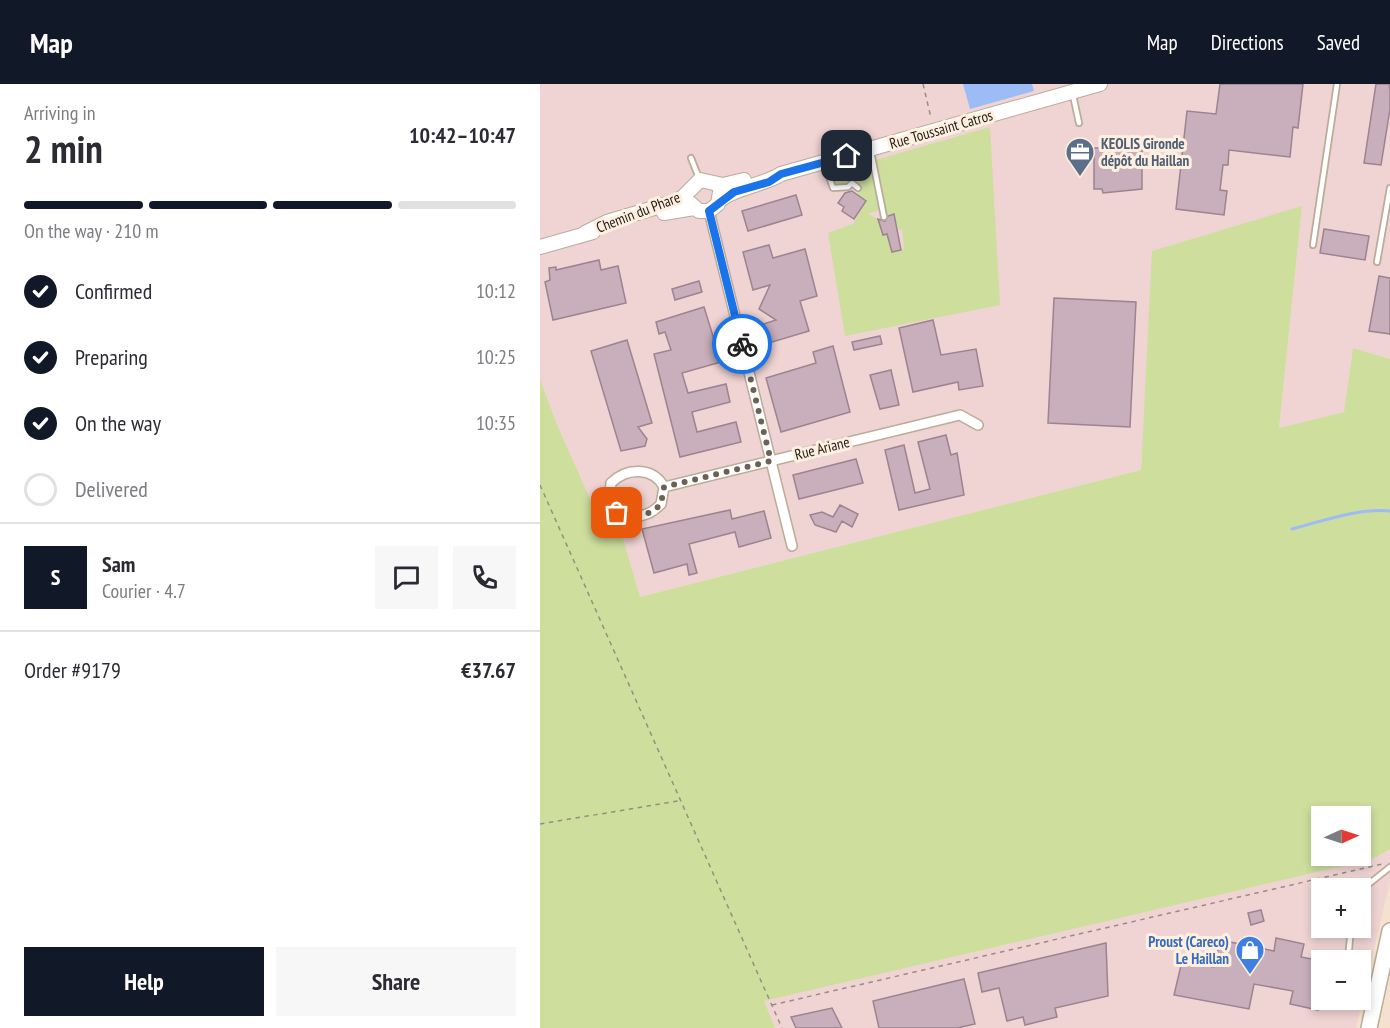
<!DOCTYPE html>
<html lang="en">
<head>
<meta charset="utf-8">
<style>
  :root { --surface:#fff; --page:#f7f7f7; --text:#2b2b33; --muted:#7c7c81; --line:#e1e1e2; --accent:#111827 }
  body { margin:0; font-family:"PT Sans Narrow",sans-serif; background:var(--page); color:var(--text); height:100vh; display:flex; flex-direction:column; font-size:22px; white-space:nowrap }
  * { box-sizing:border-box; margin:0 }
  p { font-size:20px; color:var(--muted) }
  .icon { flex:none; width:33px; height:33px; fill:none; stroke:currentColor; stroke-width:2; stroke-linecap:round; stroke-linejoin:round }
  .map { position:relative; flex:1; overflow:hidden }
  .sheet { display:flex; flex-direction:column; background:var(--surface); width:540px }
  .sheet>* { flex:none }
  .needle { width:39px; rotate:87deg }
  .controls { position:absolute; left:771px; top:722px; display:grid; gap:12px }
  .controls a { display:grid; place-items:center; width:60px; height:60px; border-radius:0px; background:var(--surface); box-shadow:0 3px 9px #0003; font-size:30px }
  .pin { position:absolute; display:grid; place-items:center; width:51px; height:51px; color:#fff; margin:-26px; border-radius:12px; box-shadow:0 3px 9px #0006 }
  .courier { position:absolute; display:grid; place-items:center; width:60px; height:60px; margin:-30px; border:4px solid #1a73e8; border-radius:50%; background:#fff; color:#222; box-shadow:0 2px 8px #0007 }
  .summary em { font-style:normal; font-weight:700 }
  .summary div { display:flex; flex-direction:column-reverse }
  .summary { display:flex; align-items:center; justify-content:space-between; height:102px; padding:0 24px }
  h1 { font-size:39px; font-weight:700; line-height:45px }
  .bar { display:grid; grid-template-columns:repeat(4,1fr); gap:9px 6px; align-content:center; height:72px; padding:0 24px }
  .bar i { height:8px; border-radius:4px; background:var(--line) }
  .bar .current { background:var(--accent) }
  .bar p { grid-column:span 4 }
  .line { display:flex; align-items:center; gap:15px; padding:0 24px; border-top:2px solid var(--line) }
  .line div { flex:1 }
  .round { display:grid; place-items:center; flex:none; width:63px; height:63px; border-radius:0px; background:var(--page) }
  ol { padding:0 24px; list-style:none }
  li { display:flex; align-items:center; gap:18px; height:66px }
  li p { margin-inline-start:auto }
  li .icon { padding:6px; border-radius:50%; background:var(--accent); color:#fff; stroke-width:4 }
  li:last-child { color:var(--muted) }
  li i { width:33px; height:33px; border:3px solid var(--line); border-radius:50% }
  .primary-button { display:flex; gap:12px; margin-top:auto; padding:12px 24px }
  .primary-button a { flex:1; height:69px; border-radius:0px; background:var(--accent); color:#fff; font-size:24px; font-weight:700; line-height:69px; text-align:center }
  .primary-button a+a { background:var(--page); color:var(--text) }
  header { display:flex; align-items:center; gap:36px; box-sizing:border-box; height:84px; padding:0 30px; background:var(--accent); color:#fff }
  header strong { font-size:28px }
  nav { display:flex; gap:33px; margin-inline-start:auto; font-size:21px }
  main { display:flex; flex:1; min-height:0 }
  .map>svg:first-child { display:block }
  .industrial { fill:#efd4d3; fill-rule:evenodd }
  .green { fill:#cdde9d; fill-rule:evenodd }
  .water { fill:#9cbcf5 }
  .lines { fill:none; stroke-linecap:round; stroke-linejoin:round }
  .stream { stroke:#9cbcf5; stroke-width:3 }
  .building { fill:#c8afbb; stroke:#9b848f; stroke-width:1.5 }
  .lane-casing { stroke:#bcab98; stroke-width:8 }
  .street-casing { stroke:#bcab98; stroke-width:12 }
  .secondary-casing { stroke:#bcab98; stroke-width:16 }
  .primary-casing { stroke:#bcab98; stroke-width:18 }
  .path { stroke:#9a8d7f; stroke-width:1.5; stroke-dasharray:4.5 4.5; stroke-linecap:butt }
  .lane { stroke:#fff; stroke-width:4.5 }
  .street { stroke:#fff; stroke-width:9 }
  .secondary { stroke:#fff; stroke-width:14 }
  .primary { stroke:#fff; stroke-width:15 }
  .done { stroke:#6c6155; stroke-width:6; stroke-dasharray:0 10.8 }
  .route { stroke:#1a73e8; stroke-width:8 }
  .labels { text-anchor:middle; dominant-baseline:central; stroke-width:6; stroke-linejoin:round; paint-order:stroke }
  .street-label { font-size:15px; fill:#221b14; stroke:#fef0e0 }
  .service-label { font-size:15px; font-weight:bold; fill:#4e5e75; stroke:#fef0e0; text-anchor:start }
  .shop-label { font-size:15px; font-weight:bold; fill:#366cbe; stroke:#fef0e0; text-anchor:end }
</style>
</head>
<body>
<header>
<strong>Map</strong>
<nav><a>Map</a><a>Directions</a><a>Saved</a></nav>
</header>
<main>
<section class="sheet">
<div class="summary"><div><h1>2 min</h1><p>Arriving in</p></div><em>10:42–10:47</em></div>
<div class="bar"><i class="current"></i><i class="current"></i><i class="current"></i><i></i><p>On the way · 210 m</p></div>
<ol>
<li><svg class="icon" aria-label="check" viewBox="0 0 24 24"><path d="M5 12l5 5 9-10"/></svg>Confirmed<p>10:12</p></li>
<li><svg class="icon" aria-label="check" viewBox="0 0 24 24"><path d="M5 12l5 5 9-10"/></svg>Preparing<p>10:25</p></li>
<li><svg class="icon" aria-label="check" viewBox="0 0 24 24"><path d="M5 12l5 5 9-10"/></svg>On the way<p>10:35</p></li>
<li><i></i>Delivered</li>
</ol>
<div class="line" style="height:108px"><b class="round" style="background:var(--accent);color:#fff">S</b><div><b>Sam</b><p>Courier · 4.7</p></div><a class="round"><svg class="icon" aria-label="chat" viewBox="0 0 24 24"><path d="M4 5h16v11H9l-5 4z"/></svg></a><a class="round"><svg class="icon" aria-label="phone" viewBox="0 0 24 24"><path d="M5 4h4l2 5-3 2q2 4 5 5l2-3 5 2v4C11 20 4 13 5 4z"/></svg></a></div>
<div class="line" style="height:78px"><div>Order #9179</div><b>€37.67</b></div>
<div class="primary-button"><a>Help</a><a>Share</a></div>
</section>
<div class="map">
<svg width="850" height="944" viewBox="0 0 850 944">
  <rect width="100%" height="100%" fill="#f4e2cf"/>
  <!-- industrial -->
  <path class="industrial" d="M0 0H850V275L813 264 804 328 739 344 762 123 613 167 601 386 100 513 82 451 60 437 18 343 0 295Z
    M850 765V797L816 944H235L223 917 833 775ZM782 804H820V843H782ZM782 876H820V915H782Z"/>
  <!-- green -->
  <path class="green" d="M450 43 460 221 305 252 288 149 313 140 326 117 317 111 322 103 313 95 308 100 294 101 290 89 330 78 340 126 328 130 338 135 343 151 351 149 352 168 364 165 362 145 359 146 354 130 344 133 332 77Z
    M762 122 739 344 804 328 813 264 850 275V765L833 775 224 917 235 944H0V295L18 343 60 437 82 451 100 513 601 386 612 167ZM782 732H820V771H782Z"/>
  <!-- water -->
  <path class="water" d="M423 0H492L494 7 430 25Z"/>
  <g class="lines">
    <!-- stream -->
    <path class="stream" d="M752 445C783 437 818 424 850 427"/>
  </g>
  <!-- building -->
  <path class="building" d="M680 0H763L758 44 753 43 750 73 689 66 688 81H683L680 106 687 107 684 131 636 125 647 27 676 30Z
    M836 0H849L850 5V25L841 81 824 79Z
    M551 64H602V105L563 109 562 105H554V71L551 70Z
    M312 107 326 117 314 135 302 127 304 123 298 119 305 109Z
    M256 111 262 131 208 147 202 127Z
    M354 130 361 166 352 168 347 150 343 151 338 135 345 137 348 132Z
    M784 145 829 152 825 176 780 169Z
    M229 161 233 174 265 165 277 212 260 217 269 247 222 261 219 249 214 251 211 244 236 236 219 225 230 201 213 206 203 168Z
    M59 176 61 186 78 182 86 219 13 236 5 198 10 196 9 184 16 183V186Z
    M839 192 850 194V250L829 247Z
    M159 197 162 208 135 216 132 205Z
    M514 214 596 218 590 343 508 339Z
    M164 223 181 278 142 289 148 309 186 300 190 318 152 328 157 348 196 338 201 358 140 373 114 270 131 266 125 248 119 250 116 238Z
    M393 236 401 271 436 265 443 302 419 306 418 298 373 308 359 244Z
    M340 252 342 260 314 266 312 258Z
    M87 256 112 339 98 343 107 355 105 362 81 367 51 267Z
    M293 262 310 328 241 348 226 294 276 279 273 268Z
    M351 286 359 321 340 325 330 291Z
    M406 351 411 371 417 369 424 411 359 426 345 366 364 361 375 409 390 405 378 358Z
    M316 375 323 399 259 415 253 391Z
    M300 421 318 430 312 443 302 437 296 448 275 441 270 431 282 428 293 433Z
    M190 426 192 435 224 427 231 454 199 463 195 448 149 460 157 489 149 491 147 480 114 489 102 445Z
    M721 826 724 837 711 841 708 829Z
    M736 854 764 860 761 873 782 877V909L778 926 750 920 753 907 714 900 709 925 634 911 642 877 674 883 680 856 734 867Z
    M566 859 568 912 515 924 517 933 485 941 483 933 467 937 459 904 442 908 438 889Z
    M784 868 804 872V876H782Z
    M424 895 435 940 417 944H339L333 917Z
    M292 924 302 944H256L251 933Z"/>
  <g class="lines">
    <!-- lane casing -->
    <g class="lane-casing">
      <path id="lane" d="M533 11 539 39
        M331 68 344 133
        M151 74 159 94
        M285 81 293 104 308 103 312 99 318 104
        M773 161 797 0
        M837 178 850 104
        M820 807 850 783
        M808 876 811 843
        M820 904 835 907"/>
    </g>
    <!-- street casing -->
    <g class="street-casing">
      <path id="street" d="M169 127 252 462
        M124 403 121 420C106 436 80 438 69 419L71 399C87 383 113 383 124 403L420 331 438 341"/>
    </g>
    <!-- secondary casing -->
    <g class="secondary-casing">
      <path id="secondary" d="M180 116C198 102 222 102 241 90L560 0
        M150 119 159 127H169L178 120 180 108
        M124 129 154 124
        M45 149 67 138 134 118 143 113 160 96 183 101 204 96
        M0 163 53 148"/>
    </g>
    <!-- primary casing -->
    <g class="primary-casing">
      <path id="primary" d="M829 944 850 847"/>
    </g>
    <!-- path -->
    <path class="path" d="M383 0 391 34
      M0 401 242 944
      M0 740 138 717
      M232 921 842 780"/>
    <!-- lane -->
    <use href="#lane" class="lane"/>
    <!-- street -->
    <use href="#street" class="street"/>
    <!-- secondary -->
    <use href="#secondary" class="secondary"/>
    <!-- primary -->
    <use href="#primary" class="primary"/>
  </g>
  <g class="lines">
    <!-- done -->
    <path class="done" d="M77 429C91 436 110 432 121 420L124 403 231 377 202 260"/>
    <!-- route -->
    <path class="route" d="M202 260 169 127 194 108 229 98 241 90 307 72"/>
  </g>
  <!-- icons -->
  <defs>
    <g id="office-pin" transform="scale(1.5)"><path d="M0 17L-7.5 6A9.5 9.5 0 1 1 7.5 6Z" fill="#5c6f8a" stroke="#fef0e0"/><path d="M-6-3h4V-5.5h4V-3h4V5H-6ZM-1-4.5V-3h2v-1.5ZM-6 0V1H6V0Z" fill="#fff"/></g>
    <g id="shop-pin" transform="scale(1.5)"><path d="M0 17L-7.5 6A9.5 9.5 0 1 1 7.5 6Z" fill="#3f7fe0" stroke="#fef0e0"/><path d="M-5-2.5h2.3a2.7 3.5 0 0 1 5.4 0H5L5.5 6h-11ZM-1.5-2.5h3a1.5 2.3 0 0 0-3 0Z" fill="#fff"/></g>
  </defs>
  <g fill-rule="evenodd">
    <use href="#office-pin" x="540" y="68"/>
    <use href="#shop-pin" x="710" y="866"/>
  </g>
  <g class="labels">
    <!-- street labels -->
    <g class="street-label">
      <text transform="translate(401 45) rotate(-16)">Rue Toussaint Catros</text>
      <text transform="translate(98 128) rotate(-21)">Chemin du Phare</text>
      <text transform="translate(282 364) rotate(-14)">Rue Ariane</text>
    </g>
    <!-- service labels -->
    <g class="service-label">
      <text x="561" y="59">KEOLIS Gironde<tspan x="561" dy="17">dépôt du Haillan</tspan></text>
    </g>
    <!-- shop labels -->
    <g class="shop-label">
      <text x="689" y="857">Proust (Careco)<tspan x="689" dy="17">Le Haillan</tspan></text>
    </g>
  </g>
</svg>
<div class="controls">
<a><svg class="needle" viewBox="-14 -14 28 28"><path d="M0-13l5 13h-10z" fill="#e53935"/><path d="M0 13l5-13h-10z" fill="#7c7c81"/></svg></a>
<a>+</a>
<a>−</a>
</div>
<div class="pin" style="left:77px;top:429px;background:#ea580c"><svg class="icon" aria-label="bag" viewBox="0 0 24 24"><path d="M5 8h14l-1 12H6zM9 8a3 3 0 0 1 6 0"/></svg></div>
<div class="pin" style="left:307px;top:72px;background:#1f2937"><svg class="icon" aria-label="home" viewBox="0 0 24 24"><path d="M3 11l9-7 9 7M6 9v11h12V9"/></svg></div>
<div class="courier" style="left:202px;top:260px"><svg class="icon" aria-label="bike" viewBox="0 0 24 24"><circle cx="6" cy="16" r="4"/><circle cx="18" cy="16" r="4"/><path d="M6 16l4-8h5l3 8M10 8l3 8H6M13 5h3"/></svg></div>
</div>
</main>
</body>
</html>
